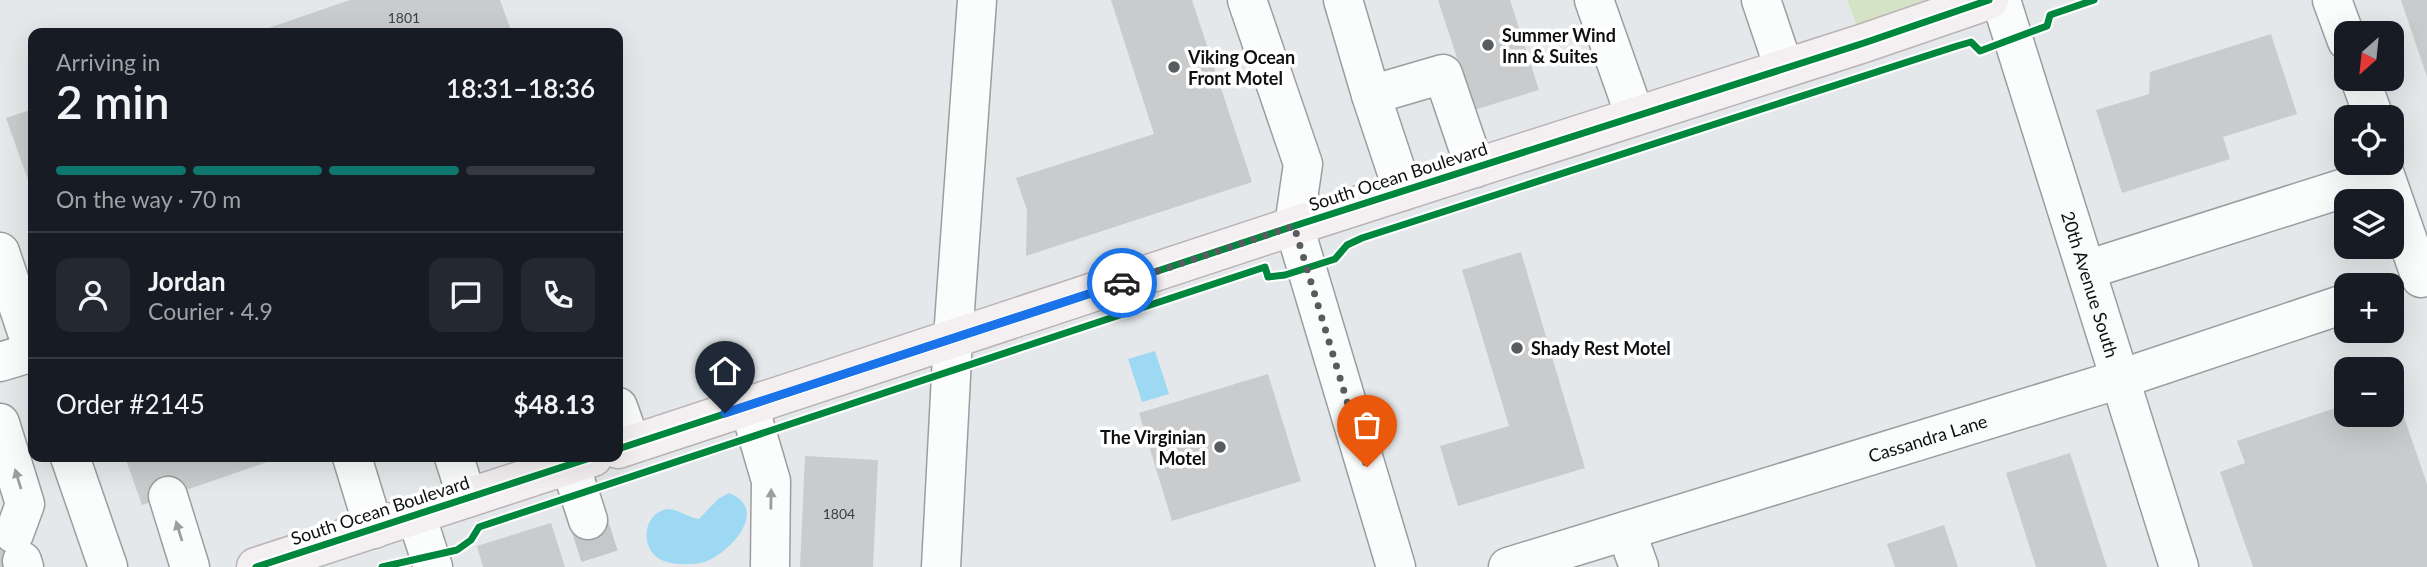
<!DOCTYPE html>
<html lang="en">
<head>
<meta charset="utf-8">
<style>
  :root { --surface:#171b24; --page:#242831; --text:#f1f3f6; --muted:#9ea1a6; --line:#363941; --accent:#0f766e }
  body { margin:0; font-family:Lato,sans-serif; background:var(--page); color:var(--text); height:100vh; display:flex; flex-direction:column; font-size:26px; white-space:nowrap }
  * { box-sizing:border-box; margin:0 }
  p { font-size:23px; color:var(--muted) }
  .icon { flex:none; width:38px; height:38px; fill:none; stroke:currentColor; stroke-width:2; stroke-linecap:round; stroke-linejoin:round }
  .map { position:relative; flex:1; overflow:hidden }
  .panel { position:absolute; left:28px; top:28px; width:595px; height:434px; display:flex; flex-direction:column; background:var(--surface); border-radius:14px; box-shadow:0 7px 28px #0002 }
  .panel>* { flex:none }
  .needle { width:46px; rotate:207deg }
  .buttons { position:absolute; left:2334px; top:21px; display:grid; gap:14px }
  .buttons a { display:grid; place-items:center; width:70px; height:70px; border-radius:14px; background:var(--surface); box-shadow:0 7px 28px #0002; font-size:35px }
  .pin { position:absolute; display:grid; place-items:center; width:60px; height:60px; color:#fff; margin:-72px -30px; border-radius:50% 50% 50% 0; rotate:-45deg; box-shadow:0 0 7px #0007 }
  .pin .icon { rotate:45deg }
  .courier { position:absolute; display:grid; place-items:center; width:70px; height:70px; margin:-35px; border:5px solid #1a73e8; border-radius:50%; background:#fff; color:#222; box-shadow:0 2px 9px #0007 }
  .overview em { font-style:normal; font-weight:600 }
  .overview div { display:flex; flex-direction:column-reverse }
  .overview { display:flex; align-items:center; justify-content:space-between; height:119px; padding:0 28px }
  h1 { font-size:46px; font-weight:600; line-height:52px }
  .bar { display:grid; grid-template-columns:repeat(4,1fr); gap:10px 7px; align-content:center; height:84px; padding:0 28px }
  .bar i { height:9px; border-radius:5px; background:var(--line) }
  .bar .active { background:var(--accent) }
  .bar p { grid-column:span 4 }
  .line { display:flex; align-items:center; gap:18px; padding:0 28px; border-top:2px solid var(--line) }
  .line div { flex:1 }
  .round { display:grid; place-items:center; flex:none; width:74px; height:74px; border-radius:14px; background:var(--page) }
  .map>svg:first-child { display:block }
  .green { fill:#d4e2c6 }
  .water { fill:#9dd9f2 }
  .building { fill:#c9cbcd }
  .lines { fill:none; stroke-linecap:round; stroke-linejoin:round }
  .minor-tunnel { stroke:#c5c8ca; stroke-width:38; stroke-dasharray:38 19; stroke-linecap:butt }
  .minor-casing { stroke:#9b9d9f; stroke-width:41 }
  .major-casing { stroke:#bab3b6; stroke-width:41 }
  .minor { stroke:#fbfcfc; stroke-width:38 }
  .major { stroke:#f4f0f2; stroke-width:38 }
  .cycleway-casing { stroke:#fff; stroke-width:11 }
  .cycleway { stroke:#00873e; stroke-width:7 }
  .oneway { fill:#9c9e9e }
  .done { stroke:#595c5e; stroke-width:7; stroke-dasharray:0 12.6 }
  .route { stroke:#1a73e8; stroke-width:9 }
  .poi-dot { fill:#595c5e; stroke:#fff; stroke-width:2.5 }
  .labels { text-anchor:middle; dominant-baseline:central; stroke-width:7; stroke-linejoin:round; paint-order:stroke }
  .number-label { font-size:14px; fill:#3d3f41 }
  .poi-label { font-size:18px; font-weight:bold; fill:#0e1012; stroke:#fff; text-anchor:start }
  .street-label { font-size:18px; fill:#0e1012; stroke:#fff }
</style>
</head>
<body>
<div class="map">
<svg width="2427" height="567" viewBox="0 0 2427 567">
  <rect width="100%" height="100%" fill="#e5e8ea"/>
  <!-- green -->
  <path class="green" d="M1847 0H1988L1864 43Z"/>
  <!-- water -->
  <path class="water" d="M1155 351 1169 394 1142 402 1128 359Z
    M729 493C770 509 731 553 704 562 693 565 679 565 667 562 637 554 642 511 669 509 678 509 689 518 699 519L718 499Z"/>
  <!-- building -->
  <path class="building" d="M350 0H500L512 33H254Z
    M1111 0H1192L1252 182 1026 256 1027 210 1016 178 1154 134Z
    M1438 0H1510L1539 90 1474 110Z
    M2401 0H2427V77Z
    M2271 34 2297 114 2223 137 2230 159 2122 193 2096 110 2149 94 2150 72Z
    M33 109V194L6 118Z
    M1521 252 1585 468 1458 506 1440 446 1509 426 1462 270Z
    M1268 374 1301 481 1172 521 1139 413Z
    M2393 385 2427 484V567H2253L2220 472 2245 463 2237 441 2347 404V415H2392Z
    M2070 453 2107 567H2036L2006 473Z
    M805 456 878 460 873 567H800Z
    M125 457H282L142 505Z
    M551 523 565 567H483L477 546Z
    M1944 525 1958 567H1895L1887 544Z
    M0 537 10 565 4 567H0Z"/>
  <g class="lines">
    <!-- minor-tunnel -->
    <path class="minor-tunnel" d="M588 520 603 567"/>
    <!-- minor casing -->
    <g class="minor-casing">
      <g id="minor">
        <path d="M1247 0 1303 164 1294 226 1396 567"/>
        <path d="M1343 0 1371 95 1403 191"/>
        <path d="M1594 0 1635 116"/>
        <path d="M1761 0 1784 68"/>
        <path id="s1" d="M2001 0 2179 567"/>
        <path d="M2332 0 2347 41"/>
        <path d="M2360 79 2374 117"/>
        <path d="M1371 95 1443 74 1475 168"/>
        <path d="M0 252 33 350"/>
        <path d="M2086 270 2385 175 2421 278"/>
        <path d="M0 362 33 352"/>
        <path d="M749 406 771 481 770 567"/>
        <path d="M618 407 631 444"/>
        <path d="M0 423 25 504 14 534"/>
        <path d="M70 457 108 567"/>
        <path d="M352 457 374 529"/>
        <path d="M454 457 467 498"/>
        <path d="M570 464 588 520"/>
        <path d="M168 496 190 567"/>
        <path d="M416 515 433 567"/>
        <path d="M1626 531 1639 567"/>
        <path d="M22 561 24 567"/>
        <path d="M941 567 953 338 977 0"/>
        <path id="s2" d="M1508 567 2120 379 2347 303"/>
      </g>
    </g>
    <!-- major casing -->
    <g class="major-casing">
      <path id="major" d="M618 449 1294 226 1864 43 1989 0
        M256 567 593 457"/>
    </g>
    <!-- minor -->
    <use href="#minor" class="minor"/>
    <!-- major -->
    <use href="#major" class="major"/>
    <!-- cycleway casing -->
    <g class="cycleway-casing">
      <path id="cycleway" d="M618 449 1294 226 1864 43 1989 0
        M256 567 593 457
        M382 567 457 550 471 540 479 527 1265 267 1268 277 1285 275 1335 259 1347 245 1362 238 1957 46 1971 42 1980 51 2047 26 2050 15 2094 0"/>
    </g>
    <!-- cycleway -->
    <use href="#cycleway" class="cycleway"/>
  </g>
  <!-- one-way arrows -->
  <defs><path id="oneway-solid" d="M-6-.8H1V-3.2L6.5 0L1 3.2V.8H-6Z" transform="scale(1.75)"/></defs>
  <g class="oneway">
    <use href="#oneway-solid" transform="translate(18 479) rotate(-107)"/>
    <use href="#oneway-solid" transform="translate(771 499) rotate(-89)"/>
    <use href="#oneway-solid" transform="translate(179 531) rotate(-107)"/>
  </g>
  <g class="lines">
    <!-- done -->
    <path class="done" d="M1122 283 1294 226 1367 467"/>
    <!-- route -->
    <path class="route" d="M725 413 1122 283"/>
  </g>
  <!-- markers -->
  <g class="poi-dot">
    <circle cx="1488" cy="45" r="7"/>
    <circle cx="1174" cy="67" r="7"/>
    <circle cx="1517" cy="348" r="7"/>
    <circle cx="1220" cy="447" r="7"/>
  </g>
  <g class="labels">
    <!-- number labels -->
    <g class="number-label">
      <text x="404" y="17">1801</text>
      <text x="839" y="513">1804</text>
    </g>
    <!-- poi labels -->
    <g class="poi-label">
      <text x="1502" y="35">Summer Wind<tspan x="1502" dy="21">Inn &amp; Suites</tspan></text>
      <text x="1188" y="57">Viking Ocean<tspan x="1188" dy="21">Front Motel</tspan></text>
      <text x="1531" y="348">Shady Rest Motel</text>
      <text x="1206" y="437" text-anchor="end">The Virginian<tspan x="1206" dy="21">Motel</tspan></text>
    </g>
    <!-- street labels -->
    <g class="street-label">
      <text transform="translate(1398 176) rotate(-18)">South Ocean Boulevard</text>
      <text stroke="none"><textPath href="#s1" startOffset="298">20th Avenue South</textPath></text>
      <text stroke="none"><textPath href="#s2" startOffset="439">Cassandra Lane</textPath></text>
      <text transform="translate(380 510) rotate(-18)">South Ocean Boulevard</text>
    </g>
  </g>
</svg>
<div class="buttons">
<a><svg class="needle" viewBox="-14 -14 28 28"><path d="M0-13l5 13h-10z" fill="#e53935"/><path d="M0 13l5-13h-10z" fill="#9ea1a6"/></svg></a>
<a><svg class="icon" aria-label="locate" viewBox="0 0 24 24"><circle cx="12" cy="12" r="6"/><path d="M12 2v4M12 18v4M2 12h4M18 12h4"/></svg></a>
<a><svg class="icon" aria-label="layers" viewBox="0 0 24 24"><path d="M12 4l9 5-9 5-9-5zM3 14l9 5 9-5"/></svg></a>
<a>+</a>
<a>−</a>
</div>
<div class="pin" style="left:1367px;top:467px;background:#ea580c"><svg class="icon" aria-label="bag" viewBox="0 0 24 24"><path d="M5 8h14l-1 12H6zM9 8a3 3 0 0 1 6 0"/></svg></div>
<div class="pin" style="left:725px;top:413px;background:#1f2937"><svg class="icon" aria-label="home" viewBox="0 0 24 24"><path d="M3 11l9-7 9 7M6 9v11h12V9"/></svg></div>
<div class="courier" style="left:1122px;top:283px"><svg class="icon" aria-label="car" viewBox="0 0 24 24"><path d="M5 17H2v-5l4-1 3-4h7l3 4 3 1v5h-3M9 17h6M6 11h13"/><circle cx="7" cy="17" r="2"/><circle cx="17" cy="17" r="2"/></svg></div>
<section class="panel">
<div class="overview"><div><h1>2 min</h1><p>Arriving in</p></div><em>18:31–18:36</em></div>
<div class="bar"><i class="active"></i><i class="active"></i><i class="active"></i><i></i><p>On the way · 70 m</p></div>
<div class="line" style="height:126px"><a class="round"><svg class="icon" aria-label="person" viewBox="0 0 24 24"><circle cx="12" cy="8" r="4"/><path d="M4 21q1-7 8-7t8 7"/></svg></a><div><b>Jordan</b><p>Courier · 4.9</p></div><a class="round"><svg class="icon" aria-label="chat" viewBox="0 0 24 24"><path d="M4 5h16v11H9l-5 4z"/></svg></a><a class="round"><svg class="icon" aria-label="phone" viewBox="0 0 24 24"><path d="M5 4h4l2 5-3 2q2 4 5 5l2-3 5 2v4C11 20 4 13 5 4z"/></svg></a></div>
<div class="line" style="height:91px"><div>Order #2145</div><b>$48.13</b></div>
</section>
</div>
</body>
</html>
